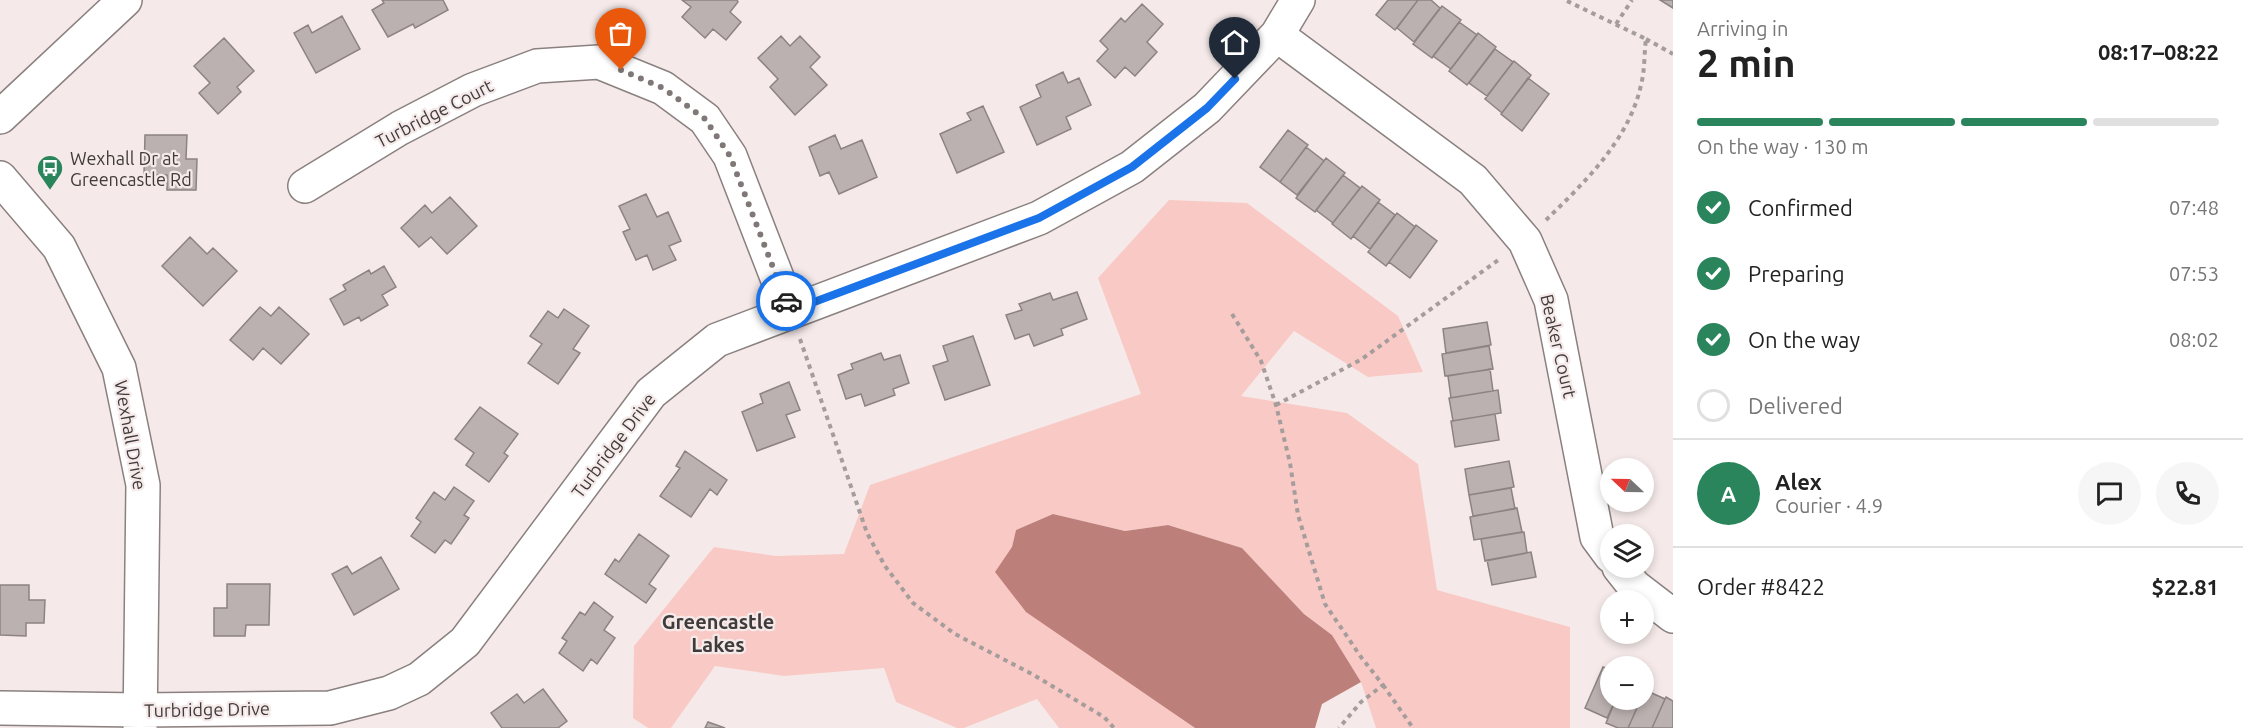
<!DOCTYPE html>
<html lang="en">
<head>
<meta charset="utf-8">
<style>
  :root { --surface:#fff; --page:#f6f6f6; --text:#222; --muted:#767676; --line:#e0e0e0; --accent:#2a855c }
  body { margin:0; font-family:Ubuntu,sans-serif; background:var(--page); color:var(--text); height:100vh; display:flex; flex-direction:column; font-size:22px; white-space:nowrap }
  * { box-sizing:border-box; margin:0 }
  p { font-size:20px; color:var(--muted) }
  .icon { flex:none; width:33px; height:33px; fill:none; stroke:currentColor; stroke-width:2; stroke-linecap:round; stroke-linejoin:round }
  .map { position:relative; flex:1; overflow:hidden }
  .sheet { display:flex; flex-direction:column; background:var(--surface); width:570px }
  .sheet>* { flex:none }
  .needle { width:39px; rotate:292deg }
  .tools { position:absolute; left:1600px; top:458px; display:grid; gap:12px }
  .tools a { display:grid; place-items:center; width:54px; height:54px; border-radius:50%; background:var(--surface); box-shadow:0 3px 9px #0003; font-size:30px }
  .pin { position:absolute; display:grid; place-items:center; width:51px; height:51px; color:#fff; margin:-62px -26px; border-radius:50% 50% 50% 0; rotate:-45deg; box-shadow:0 0 6px #0007 }
  .pin .icon { rotate:45deg }
  .courier { position:absolute; display:grid; place-items:center; width:60px; height:60px; margin:-30px; border:4px solid #1a73e8; border-radius:50%; background:#fff; color:#222; box-shadow:0 2px 8px #0007 }
  .overview em { font-style:normal; font-weight:600 }
  .overview div { display:flex; flex-direction:column-reverse }
  .overview { display:flex; align-items:center; justify-content:space-between; height:102px; padding:0 24px }
  h1 { font-size:39px; font-weight:600; line-height:45px }
  .bar { display:grid; grid-template-columns:repeat(4,1fr); gap:9px 6px; align-content:center; height:72px; padding:0 24px }
  .bar i { height:8px; border-radius:4px; background:var(--line) }
  .bar .active { background:var(--accent) }
  .bar p { grid-column:span 4 }
  .line { display:flex; align-items:center; gap:15px; padding:0 24px; border-top:2px solid var(--line) }
  .line div { flex:1 }
  .round { display:grid; place-items:center; flex:none; width:63px; height:63px; border-radius:32px; background:var(--page) }
  ol { padding:0 24px; list-style:none }
  li { display:flex; align-items:center; gap:18px; height:66px }
  li p { margin-inline-start:auto }
  li .icon { padding:6px; border-radius:50%; background:var(--accent); color:#fff; stroke-width:4 }
  li:last-child { color:var(--muted) }
  li i { width:33px; height:33px; border:3px solid var(--line); border-radius:50% }
  main { display:flex; flex:1; min-height:0 }
  .map>svg:first-child { display:block }
  .green { fill:#f9cac5 }
  .water { fill:#bd7f79 }
  .building { fill:#bbb1b0; stroke:#8c8382; stroke-width:1.5 }
  .lines { fill:none; stroke-linecap:round; stroke-linejoin:round }
  .minor-casing { stroke:#8a807f; stroke-width:36 }
  .path { stroke:#a59d9c; stroke-width:4; stroke-dasharray:4.5 4.5; stroke-linecap:butt }
  .minor { stroke:#fff; stroke-width:33 }
  .done { stroke:#7f7877; stroke-width:6; stroke-dasharray:0 10.8 }
  .route { stroke:#1a73e8; stroke-width:8 }
  .labels { text-anchor:middle; dominant-baseline:central; stroke-width:4.5; stroke-linejoin:round; paint-order:stroke }
  .street-label { font-size:18px; fill:#3f3b3a; stroke:#f5eae9 }
  .poi-label { font-size:18px; fill:#3f3b3a; stroke:#f5eae9; text-anchor:start }
  .neighbourhood-label { font-size:20px; font-weight:bold; fill:#3f3b3a; stroke:#f5eae9 }
</style>
</head>
<body>
<main>
<div class="map">
<svg width="1673" height="728" viewBox="0 0 1673 728">
  <rect width="100%" height="100%" fill="#f5eae9"/>
  <!-- green -->
  <path class="green" d="M1169 200 1247 203 1398 316 1423 372 1368 377 1294 331 1241 396 1347 413 1418 464 1437 590 1570 627V728H1376L1361 682 1332 635 1304 614 1242 548 1168 525 1125 531 1053 514 1016 530 1012 547 1172 712 1195 728H1059L1037 699 964 728H957L896 702 884 668 784 676 715 666 671 728H648L633 718 634 646 714 547 776 556 844 554 870 485 1141 394 1098 278Z"/>
  <!-- water -->
  <path class="water" d="M1053 514 1125 531 1168 525 1242 548 1304 614 1332 635 1361 682 1322 704 1315 728H1195L1026 612 995 572 1012 547 1016 530Z"/>
  <!-- building -->
  <path class="building" d="M382 0H443L448 10 415 28 413 24 388 37 372 10 384 3Z
    M682 0H737L738 2 730 12 741 22 726 40 713 29 705 38 682 17 691 7Z
    M1388 0H1418L1395 30 1376 15Z
    M1418 0H1431L1440 8 1414 42 1397 28Z
    M1660 0H1673V8Z
    M1142 4 1163 24 1147 42 1157 52 1135 76 1125 67 1115 78 1097 61 1108 49 1100 41 1121 18 1125 22Z
    M1442 6 1461 20 1432 58 1413 44Z
    M342 16 360 49 316 73 294 33 308 25 312 33Z
    M1459 22 1477 35 1451 69 1433 56Z
    M1478 33 1496 47 1467 85 1449 71Z
    M781 36 790 46 800 36 820 57 810 67 827 85 795 115 770 87 778 79 758 58Z
    M224 38 254 71 237 87 241 92 218 114 199 93 210 83 194 66Z
    M1495 49 1513 62 1487 96 1469 83Z
    M1514 61 1531 75 1502 113 1485 99Z
    M1063 72 1068 83 1079 78 1091 105 1066 117 1071 129 1037 145 1020 107 1041 97 1036 85Z
    M1528 78 1549 94 1522 131 1501 114Z
    M983 106 1004 152 957 173 940 134 971 120 967 113Z
    M1288 130 1308 145 1280 182 1260 167Z
    M145 135H187L186 159H197L196 190H167V175H144Z
    M835 135 841 149 862 140 877 177 839 194 829 172 820 176 809 147Z
    M1306 147 1324 161 1297 195 1280 182Z
    M1326 158 1345 173 1315 212 1296 198Z
    M1343 175 1360 188 1333 223 1316 210Z
    M1362 186 1380 200 1351 239 1332 224Z
    M646 194 657 217 668 212 681 241 669 246 676 260 653 270 647 255 636 260 623 232 630 229 619 206Z
    M450 197 477 226 447 254 431 237 419 247 401 228 425 205 432 213Z
    M1378 202 1395 215 1370 249 1353 236Z
    M1397 213 1415 227 1386 266 1368 252Z
    M1416 225 1437 241 1410 278 1389 262Z
    M190 237 207 254 213 248 237 271 203 306 162 266Z
    M384 266 396 287 382 295 388 305 361 321 359 317 344 325 330 299 346 290 343 285 369 270 371 274Z
    M1077 292 1087 319 1061 329 1063 335 1034 346 1029 334 1015 339 1006 315 1022 310 1019 304 1050 293 1053 300Z
    M260 307 271 316 279 307 309 334 281 364 263 348 253 360 230 340Z
    M564 309 589 326 573 349 580 353 558 384 528 363 542 344 530 336 548 311 558 318Z
    M1487 322 1491 345 1446 353 1443 329Z
    M973 336 990 385 945 400 933 366 948 361 943 346Z
    M1489 346 1493 369 1445 376 1442 354Z
    M881 353 884 360 900 355 909 383 893 389 895 395 865 406 861 394 846 399 838 375 853 369 851 364Z
    M1490 369 1493 391 1451 398 1448 376Z
    M789 382 800 410 786 415 795 437 757 451 742 412 763 403 760 394Z
    M1498 390 1501 413 1453 421 1449 398Z
    M480 407 518 434 504 453 508 456 489 482 466 465 474 453 455 439Z
    M1495 414 1499 440 1455 447 1451 421Z
    M685 451 727 480 717 495 710 489 691 517 660 496 680 468 676 466Z
    M1509 461 1514 487 1469 495 1465 469Z
    M454 487 474 501 464 515 469 518 451 544 445 540 435 553 411 536 421 522 416 518 434 492 445 500Z
    M1511 488 1515 509 1473 516 1469 495Z
    M1517 508 1522 532 1474 540 1470 517Z
    M1524 532 1527 553 1485 561 1481 539Z
    M639 534 669 556 649 584 656 589 646 603 605 574 615 559 619 562Z
    M1531 552 1536 577 1492 585 1487 560Z
    M381 557 399 589 354 615 332 574 347 566 352 574Z
    M227 584H270L269 625H246L245 636H214V608H227Z
    M0 585H29V600H45L44 623H26V636L0 635Z
    M594 602 613 617 604 630 615 638 597 664 591 659 583 671 559 653 567 641 562 638 580 612 585 615Z
    M1603 667 1611 670V699H1616L1607 718 1585 708Z
    M543 689 567 721 558 728H502L491 713 517 694 524 703Z
    M1645 690 1665 699 1652 728H1628L1641 699H1644Z
    M1666 697 1673 701V728H1652Z
    M1616 699H1641L1628 728H1618L1606 723Z
    M708 722 725 728H705Z"/>
  <g class="lines">
    <!-- minor casing -->
    <g class="minor-casing">
      <path id="minor" d="M1277 35 1473 180 1525 241 1551 300 1597 537 1611 556
        M0 117 125 0
        M0 178 59 247 119 368 143 485 140 728
        M305 186 400 128 473 90 537 66 599 62 663 88 705 119 730 156 790 311
        M1619 567 1634 586 1673 616
        M0 708 140 710 330 708 389 693 419 679 465 642 651 393 717 340 1039 218 1132 167 1207 108 1277 35 1298 0"/>
    </g>
    <!-- path -->
    <path class="path" d="M1616 24 1632 0
      M1646 39 1673 54
      M1546 220C1584 183 1629 140 1641 85 1645 70 1644 54 1646 39L1565 0
      M1232 314 1261 361 1276 405 1290 463 1298 515 1325 604 1361 657 1383 685 1361 702 1339 728
      M800 339 867 533 885 566 913 603 955 634 1032 674 1104 717 1114 728
      M1276 405 1362 359 1501 258
      M1383 685 1413 728"/>
    <!-- minor -->
    <use href="#minor" class="minor"/>
  </g>
  <g class="lines">
    <!-- done -->
    <path class="done" d="M621 70 663 88 705 119 730 156 786 301"/>
    <!-- route -->
    <path class="route" d="M786 301 790 311 1039 218 1132 167 1207 108 1235 79"/>
  </g>
  <!-- icons -->
  <defs>
    <g id="bus-pin" transform="scale(1.35)"><path d="M0 17L-7.5 6A9.5 9.5 0 1 1 7.5 6Z" fill="#2a855c" stroke="#f5eae9"/><path d="M-5-6H5V4H4V6H2V4H-2V6H-4V4H-5ZM-3.5-4V0h7V-4ZM-3.5 1.2v1.5H-2V1.2ZM2 1.2v1.5H3.5V1.2Z" fill="#fff"/></g>
  </defs>
  <g fill-rule="evenodd">
    <use href="#bus-pin" x="50" y="168"/>
  </g>
  <g class="labels">
    <!-- street labels -->
    <g class="street-label">
      <text transform="translate(434 113) rotate(-27)">Turbridge Court</text>
      <text transform="translate(1559 346) rotate(77)">Beaker Court</text>
      <text transform="translate(131 435) rotate(80)">Wexhall Drive</text>
      <text transform="translate(613 445) rotate(-53)">Turbridge Drive</text>
      <text transform="translate(207 709) rotate(-1)">Turbridge Drive</text>
    </g>
    <!-- poi labels -->
    <g class="poi-label">
      <text x="70" y="158">Wexhall Dr at<tspan x="70" dy="21">Greencastle Rd</tspan></text>
    </g>
    <!-- neighbourhood labels -->
    <g class="neighbourhood-label">
      <text x="718" y="621">Greencastle<tspan x="718" dy="23">Lakes</tspan></text>
    </g>
  </g>
</svg>
<div class="tools">
<a><svg class="needle" viewBox="-14 -14 28 28"><path d="M0-13l5 13h-10z" fill="#e53935"/><path d="M0 13l5-13h-10z" fill="#767676"/></svg></a>
<a><svg class="icon" aria-label="layers" viewBox="0 0 24 24"><path d="M12 4l9 5-9 5-9-5zM3 14l9 5 9-5"/></svg></a>
<a>+</a>
<a>−</a>
</div>
<div class="pin" style="left:621px;top:70px;background:#ea580c"><svg class="icon" aria-label="bag" viewBox="0 0 24 24"><path d="M5 8h14l-1 12H6zM9 8a3 3 0 0 1 6 0"/></svg></div>
<div class="pin" style="left:1235px;top:79px;background:#1f2937"><svg class="icon" aria-label="home" viewBox="0 0 24 24"><path d="M3 11l9-7 9 7M6 9v11h12V9"/></svg></div>
<div class="courier" style="left:786px;top:301px"><svg class="icon" aria-label="car" viewBox="0 0 24 24"><path d="M5 17H2v-5l4-1 3-4h7l3 4 3 1v5h-3M9 17h6M6 11h13"/><circle cx="7" cy="17" r="2"/><circle cx="17" cy="17" r="2"/></svg></div>
</div>
<section class="sheet">
<div class="overview"><div><h1>2 min</h1><p>Arriving in</p></div><em>08:17–08:22</em></div>
<div class="bar"><i class="active"></i><i class="active"></i><i class="active"></i><i></i><p>On the way · 130 m</p></div>
<ol>
<li><svg class="icon" aria-label="check" viewBox="0 0 24 24"><path d="M5 12l5 5 9-10"/></svg>Confirmed<p>07:48</p></li>
<li><svg class="icon" aria-label="check" viewBox="0 0 24 24"><path d="M5 12l5 5 9-10"/></svg>Preparing<p>07:53</p></li>
<li><svg class="icon" aria-label="check" viewBox="0 0 24 24"><path d="M5 12l5 5 9-10"/></svg>On the way<p>08:02</p></li>
<li><i></i>Delivered</li>
</ol>
<div class="line" style="height:108px"><b class="round" style="background:var(--accent);color:#fff">A</b><div><b>Alex</b><p>Courier · 4.9</p></div><a class="round"><svg class="icon" aria-label="chat" viewBox="0 0 24 24"><path d="M4 5h16v11H9l-5 4z"/></svg></a><a class="round"><svg class="icon" aria-label="phone" viewBox="0 0 24 24"><path d="M5 4h4l2 5-3 2q2 4 5 5l2-3 5 2v4C11 20 4 13 5 4z"/></svg></a></div>
<div class="line" style="height:78px"><div>Order #8422</div><b>$22.81</b></div>
</section>
</main>
</body>
</html>
